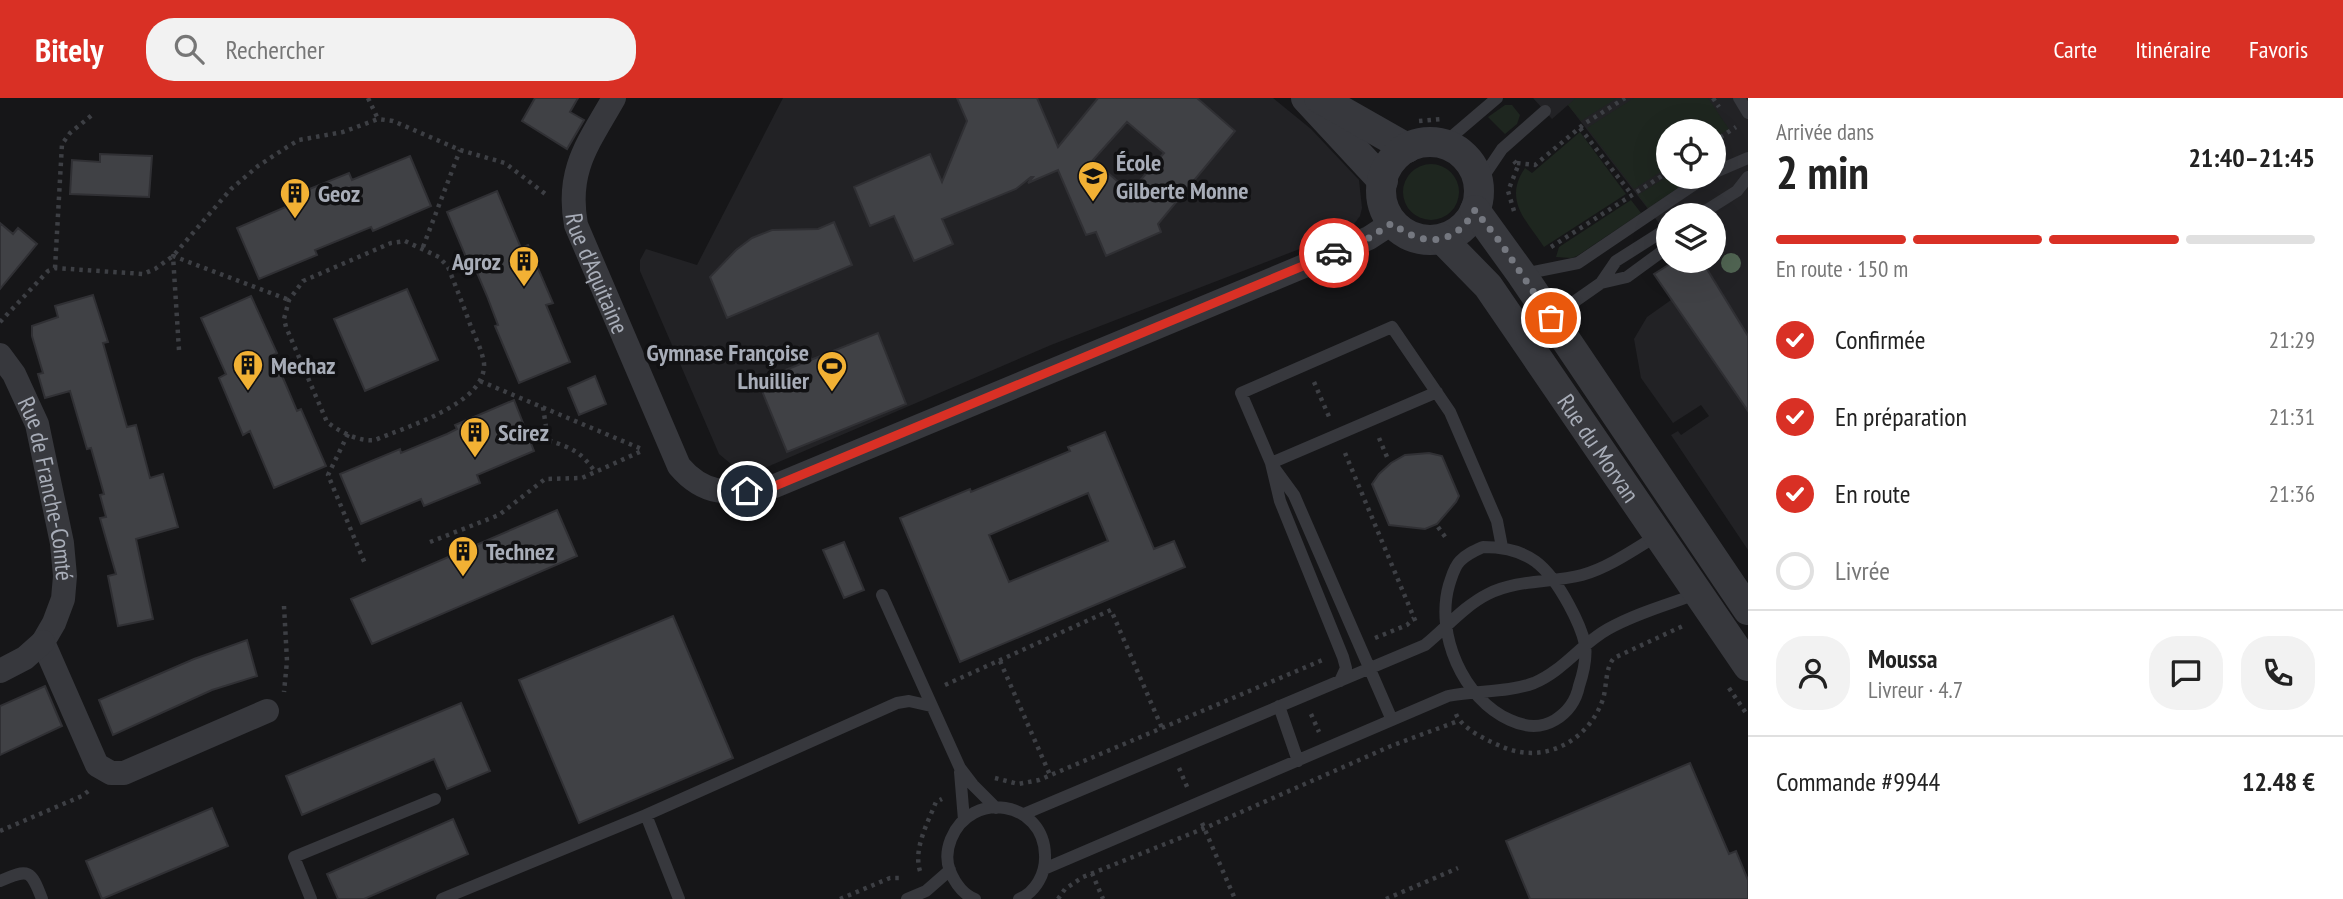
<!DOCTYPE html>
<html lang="fr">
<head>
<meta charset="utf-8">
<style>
  :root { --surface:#fff; --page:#f2f2f2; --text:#222; --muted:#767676; --line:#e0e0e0; --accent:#d93025 }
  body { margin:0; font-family:"PT Sans Narrow",sans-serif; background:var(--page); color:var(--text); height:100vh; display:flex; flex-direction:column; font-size:26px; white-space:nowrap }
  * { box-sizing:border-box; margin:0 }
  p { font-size:23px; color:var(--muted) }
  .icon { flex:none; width:38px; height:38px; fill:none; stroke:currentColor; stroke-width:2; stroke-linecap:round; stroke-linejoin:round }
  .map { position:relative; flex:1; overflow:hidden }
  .side { display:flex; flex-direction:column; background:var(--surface); width:595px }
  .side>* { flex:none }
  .tools { position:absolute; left:1656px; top:21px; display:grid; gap:14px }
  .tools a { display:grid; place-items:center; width:70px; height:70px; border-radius:50%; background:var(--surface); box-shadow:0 7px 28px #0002; font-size:35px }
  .pin { position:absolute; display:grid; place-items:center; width:60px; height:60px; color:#fff; margin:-30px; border:4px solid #fff; border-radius:50%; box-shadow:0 2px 7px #0007 }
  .courier { position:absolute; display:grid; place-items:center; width:70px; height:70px; margin:-35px; border:5px solid #d93025; border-radius:50%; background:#fff; color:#222; box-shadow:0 2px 9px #0007 }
  .overview em { font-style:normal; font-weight:600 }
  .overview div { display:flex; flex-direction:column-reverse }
  .overview { display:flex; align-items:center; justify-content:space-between; height:119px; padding:0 28px }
  h1 { font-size:46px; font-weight:600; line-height:52px }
  .bar { display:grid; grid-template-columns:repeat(4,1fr); gap:10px 7px; align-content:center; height:84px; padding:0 28px }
  .bar i { height:9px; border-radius:5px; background:var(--line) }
  .bar .current { background:var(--accent) }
  .bar p { grid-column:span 4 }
  .line { display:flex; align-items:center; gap:18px; padding:0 28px; border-top:2px solid var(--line) }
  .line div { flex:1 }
  .round { display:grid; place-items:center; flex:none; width:74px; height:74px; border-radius:28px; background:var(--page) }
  ol { padding:0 28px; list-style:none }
  li { display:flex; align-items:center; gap:21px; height:77px }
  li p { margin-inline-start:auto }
  li .icon { padding:7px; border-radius:50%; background:var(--accent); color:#fff; stroke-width:4 }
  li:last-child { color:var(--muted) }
  li i { width:38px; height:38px; border:4px solid var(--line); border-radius:50% }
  header { display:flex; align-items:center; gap:42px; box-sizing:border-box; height:98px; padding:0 35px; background:var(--accent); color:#fff }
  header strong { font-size:33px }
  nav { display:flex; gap:38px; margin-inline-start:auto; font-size:24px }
  .search { width:490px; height:63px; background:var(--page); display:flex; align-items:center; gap:18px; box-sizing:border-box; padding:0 24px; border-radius:28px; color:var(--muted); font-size:26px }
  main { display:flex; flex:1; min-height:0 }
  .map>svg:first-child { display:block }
  .built { fill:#222225; fill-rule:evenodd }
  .green { fill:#1e261f }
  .building { fill:#404145; stroke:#303034; stroke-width:2; fill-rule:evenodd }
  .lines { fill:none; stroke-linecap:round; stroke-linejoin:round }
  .path { stroke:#3d3f44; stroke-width:4.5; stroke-dasharray:3.5 5; stroke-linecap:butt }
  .service { stroke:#37383d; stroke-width:12 }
  .minor { stroke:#37383d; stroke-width:24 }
  .tertiary { stroke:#37383d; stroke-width:30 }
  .tree { fill:#506452 }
  .done { stroke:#757880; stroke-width:7; stroke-dasharray:0 12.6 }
  .route { stroke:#d93025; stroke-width:9 }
  .labels { text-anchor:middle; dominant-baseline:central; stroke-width:7; stroke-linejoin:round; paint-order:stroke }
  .poi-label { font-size:24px; font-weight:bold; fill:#a8adb8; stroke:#111113; text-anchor:start }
  .street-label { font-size:24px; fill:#a8adb8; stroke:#111113 }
</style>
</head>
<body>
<header>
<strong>Bitely</strong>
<div class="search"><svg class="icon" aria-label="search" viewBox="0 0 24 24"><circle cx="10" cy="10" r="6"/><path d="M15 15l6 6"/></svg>Rechercher</div>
<nav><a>Carte</a><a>Itinéraire</a><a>Favoris</a></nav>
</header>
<main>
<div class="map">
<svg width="1748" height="801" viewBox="0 0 1748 801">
  <rect width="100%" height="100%" fill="#161618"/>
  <!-- built -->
  <path class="built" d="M783 0H1273L1311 31 1359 82 1362 110 1360 118 1354 126 1341 135 1051 247 767 369 756 373 737 371 719 356 640 173V162L646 151 697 167Z
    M1533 0H1748V452L1671 337 1678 333 1681 337 1709 318 1701 307 1673 325 1641 280 1634 241 1647 219 1671 202 1654 176 1675 163H1713V117H1668V137L1568 7 1552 21ZM1668 33H1713V79H1668Z"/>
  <!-- green -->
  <path class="green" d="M1576 0H1617L1581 23 1568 7Z
    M1634 0H1708L1729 31 1713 41V33H1668V69L1634 91 1587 30Z
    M1505 7H1512L1520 17 1517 26 1505 36 1488 19Z
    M1580 34 1626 96 1544 149C1526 122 1503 102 1525 70L1532 75Z
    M1403 94a28 28 0 1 1 56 0a28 28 0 1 1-56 0Z
    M1668 78 1695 79 1648 110 1638 97Z
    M1631 102 1641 115 1577 158 1571 160 1556 159 1559 149Z"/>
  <!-- building -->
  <path class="building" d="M535 0H578L570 14 584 22 567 51 522 23Z
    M957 0H1037L1058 49 1098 0H1197L1235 33 1158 126 1161 134 1106 158 1096 134 1086 137 1058 72 1028 85 1033 79H1031L1016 91 942 121 953 146 914 163 894 118 870 128 854 89 930 56 942 84 967 23ZM1127 24 1164 55 1130 94 1093 62Z
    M100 56 152 58 149 99 70 96 72 62 100 64Z
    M410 58 431 108 373 133 371 129 315 152 317 157 259 181 237 130 295 105 292 98 349 75 352 82Z
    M497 93 521 150 528 147 553 205 546 207 570 264 519 285 495 228 498 227 487 198 475 170 471 171 447 114Z
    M834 124 852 167 727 220 710 179 736 152 752 140 772 132 818 131Z
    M0 125 13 136 18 130 37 146 0 191Z
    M1675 163H1702L1748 238V313L1654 176Z
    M407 191 438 262 365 293 334 221Z
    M93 197 108 244 103 245 127 329 136 327 150 380 163 376 178 429 136 441 153 521 118 528 108 478 116 476 100 420 106 419 100 397 104 396 91 350 87 351 70 293 45 300 38 276 43 275 32 238V228L58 219 55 208Z
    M251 198 277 255 273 257 286 287 297 313 301 311 326 368 274 390 250 333 243 337 219 280 226 276 201 220Z
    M878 235 906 306 787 354 758 283Z
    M595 278 606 306 579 317 568 290Z
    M514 302 534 353 477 377 480 385 424 408 421 401 361 426 340 376 400 351 401 355 447 336 457 331 455 327Z
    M1105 334 1154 451 1174 443 1185 469 960 564 900 420 970 391 971 394 1070 353 1068 349ZM1088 395 1108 443 1009 484 989 437Z
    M1429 355 1442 358 1459 398 1456 404 1437 426 1425 431 1389 427 1372 386 1379 376 1391 365 1405 357Z
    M557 412 577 458 372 546 351 501Z
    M844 444 864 492 844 500 823 452Z
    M673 518 733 660 579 725 519 582Z
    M247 542 257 578 212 592 113 637 99 602 194 561Z
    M45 588 62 628 0 657V608Z
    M461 605 490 673 447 691 434 661 302 717 286 678Z
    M1690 665 1729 756 1736 753 1748 782V801H1530L1506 743Z
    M212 710 228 748 102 801 86 763Z
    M453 721 468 756 364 801H338L327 776Z"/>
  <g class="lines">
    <!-- path -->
    <path class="path" d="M368 0 378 21
      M1713 0 1719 9
      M1419 23 1441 21
      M1580 30 1632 97
      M1713 44 1736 29
      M1517 65 1535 67 1584 26 1625 0
      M1514 113 1508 93 1518 68 1514 63
      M405 143 439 159 448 169C456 189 464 209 471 229 476 240 482 253 484 265 487 306 405 329 375 342 359 344 340 334 327 324L286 229 284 221 289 202 303 183 391 145Z
      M423 149 460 52
      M1551 149 1668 74
      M55 170 62 46 70 35 92 17
      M0 224 48 173 55 170 143 176 155 171 173 158 231 91 258 68 287 49 299 42 343 34 378 21 393 23 460 52 505 65 548 98
      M179 252 173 158 289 202
      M480 283 644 352
      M1314 284 1330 321
      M543 309 548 342C571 350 581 353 595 374
      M348 336 328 377 366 468
      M1379 340 1387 359
      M1345 355 1417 527
      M1438 429 1446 440
      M430 444 499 417 545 381 582 380 644 352
      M284 508 287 563 284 594
      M1375 540 1407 527 1414 520
      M1000 563 1050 677
      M945 587 1111 512 1162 630
      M1729 590 1748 618
      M1311 616 1319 634
      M1456 616C1462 631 1488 643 1503 649 1545 667 1589 642 1603 601 1607 588 1605 570 1614 560L1685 527
      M1179 670 1188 691
      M995 680 1018 686 1039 682 1325 561
      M1202 725 1235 801
      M0 733 82 698 91 691
      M920 773C913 751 928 724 936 704L942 701
      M1092 775 1103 801
      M840 801 890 780H903
      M1058 801 1065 791 1083 779 1205 730 1391 648 1458 623
      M1386 801 1458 770"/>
    <!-- service -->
    <path class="service" d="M1739 0 1748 15
      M1443 46 1497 0
      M1713 75 1748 60
      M1479 85 1502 51 1545 13
      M1699 117 1737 93 1748 79
      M1523 176 1578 165 1705 79
      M1601 185 1616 163 1668 130
      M1551 220 1601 185 1627 179 1668 149
      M1271 365 1437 294
      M1275 371 1294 397 1392 622
      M1483 449C1529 449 1548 468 1569 507 1575 518 1582 533 1585 546 1587 560 1583 576 1579 588 1576 603 1568 614 1555 622 1540 631 1525 629 1510 622 1463 601 1435 536 1449 487 1452 478 1454 469 1460 463 1467 456 1474 453 1483 449Z
      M882 497 960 670 973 687 996 710
      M1340 583 1346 570 1343 559 1280 403 1271 365 1241 295 1392 229 1450 314 1497 423 1502 449
      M1279 608 1298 663
      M960 674 964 722
      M1024 716 1425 547C1446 530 1464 508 1488 496 1518 481 1551 485 1582 477 1608 470 1635 451 1658 437
      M1044 771 1448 598C1476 592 1507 595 1534 585 1563 573 1581 546 1608 531 1636 515 1670 506 1699 495
      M0 783C29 770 31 772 42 801
      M311 801 294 759 435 701
      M442 801 646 717
      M679 801 646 717 897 605 909 603 931 608
      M907 801 926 793 950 772
      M975 801C962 796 955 785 950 773 946 763 947 751 951 741 971 691 1044 703 1045 757 1046 775 1036 794 1019 801"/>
    <!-- minor -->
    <g class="minor">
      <path id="s1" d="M614 0C588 46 566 72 576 127L679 368C706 400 731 395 770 390L1309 166 1369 140 1392 125"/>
      <path id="s2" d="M0 257 14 276 37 326 62 445 65 478 63 501 54 525 43 544 97 667 111 675H124L267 613"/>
      <path d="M0 573 25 560 43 544"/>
    </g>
    <!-- tertiary -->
    <g class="tertiary">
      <path d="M1306 0 1383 83"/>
      <path d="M1319 0 1407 50"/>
      <circle cx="1430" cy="93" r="49"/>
      <path d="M1475 112 1522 177 1748 512"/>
      <path id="s3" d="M1442 141 1488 188 1748 568"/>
    </g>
  </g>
  <!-- trees -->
  <circle class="tree" cx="1731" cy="165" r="10"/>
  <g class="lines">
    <!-- done -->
    <path class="done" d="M1334 155 1369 140 1392 125C1424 150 1454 148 1475 112L1500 144 1551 220"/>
    <!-- route -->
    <path class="route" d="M747 393 770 390 1334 155"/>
  </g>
  <!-- icons -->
  <defs>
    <g id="school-pin" transform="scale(1.575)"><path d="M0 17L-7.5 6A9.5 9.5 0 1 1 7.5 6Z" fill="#f2b134" stroke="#111113"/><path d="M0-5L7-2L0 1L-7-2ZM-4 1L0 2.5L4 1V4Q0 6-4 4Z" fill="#111"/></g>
    <g id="building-pin" transform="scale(1.575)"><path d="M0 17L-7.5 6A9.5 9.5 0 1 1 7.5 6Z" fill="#f2b134" stroke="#111113"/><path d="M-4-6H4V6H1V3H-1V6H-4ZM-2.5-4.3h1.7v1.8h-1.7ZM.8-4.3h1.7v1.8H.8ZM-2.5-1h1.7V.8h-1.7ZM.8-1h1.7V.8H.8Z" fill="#111"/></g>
    <g id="stadium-pin" transform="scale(1.575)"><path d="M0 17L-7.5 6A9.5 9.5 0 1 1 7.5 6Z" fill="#f2b134" stroke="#111113"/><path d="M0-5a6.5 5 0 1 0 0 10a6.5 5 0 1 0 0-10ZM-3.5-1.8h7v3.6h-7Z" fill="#111"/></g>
  </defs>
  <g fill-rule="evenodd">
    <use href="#school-pin" x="1093" y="78"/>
    <use href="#building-pin" x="295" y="95"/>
    <use href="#building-pin" x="524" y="163"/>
    <use href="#building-pin" x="248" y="267"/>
    <use href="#stadium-pin" x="832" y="268"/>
    <use href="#building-pin" x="475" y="334"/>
    <use href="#building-pin" x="463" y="453"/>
  </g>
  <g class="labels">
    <!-- poi labels -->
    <g class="poi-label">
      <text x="1116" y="64">École<tspan x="1116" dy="28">Gilberte Monne</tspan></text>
      <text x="318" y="95">Geoz</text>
      <text x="501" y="163" text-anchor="end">Agroz</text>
      <text x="809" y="254" text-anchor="end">Gymnase Françoise<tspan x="809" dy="28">Lhuillier</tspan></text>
      <text x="271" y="267">Mechaz</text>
      <text x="498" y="334">Scirez</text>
      <text x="486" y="453">Technez</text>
    </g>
    <!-- street labels -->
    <g class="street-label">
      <text stroke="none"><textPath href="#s1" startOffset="189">Rue d'Aquitaine</textPath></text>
      <text stroke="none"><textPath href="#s3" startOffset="262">Rue du Morvan</textPath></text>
      <text stroke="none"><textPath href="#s2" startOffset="144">Rue de Franche-Comté</textPath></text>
    </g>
  </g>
</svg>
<div class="tools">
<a><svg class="icon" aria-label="locate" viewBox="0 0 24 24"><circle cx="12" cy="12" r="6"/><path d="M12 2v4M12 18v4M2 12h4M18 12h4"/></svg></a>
<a><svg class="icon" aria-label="layers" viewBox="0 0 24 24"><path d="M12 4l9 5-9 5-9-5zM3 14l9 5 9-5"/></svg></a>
</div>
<div class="pin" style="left:1551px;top:220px;background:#ea580c"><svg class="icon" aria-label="bag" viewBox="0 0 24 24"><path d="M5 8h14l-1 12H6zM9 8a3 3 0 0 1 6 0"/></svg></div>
<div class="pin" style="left:747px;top:393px;background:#1f2937"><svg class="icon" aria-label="home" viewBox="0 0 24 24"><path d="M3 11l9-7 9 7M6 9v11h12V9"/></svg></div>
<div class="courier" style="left:1334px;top:155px"><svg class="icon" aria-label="car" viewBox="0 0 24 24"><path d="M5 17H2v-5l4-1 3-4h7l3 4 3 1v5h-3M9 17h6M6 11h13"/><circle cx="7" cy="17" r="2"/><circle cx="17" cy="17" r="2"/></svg></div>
</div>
<section class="side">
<div class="overview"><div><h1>2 min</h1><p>Arrivée dans</p></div><em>21:40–21:45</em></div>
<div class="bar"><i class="current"></i><i class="current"></i><i class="current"></i><i></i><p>En route · 150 m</p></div>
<ol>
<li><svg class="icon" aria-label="check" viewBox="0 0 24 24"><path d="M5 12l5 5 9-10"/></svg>Confirmée<p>21:29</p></li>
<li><svg class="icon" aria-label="check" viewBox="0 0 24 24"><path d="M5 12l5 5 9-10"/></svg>En préparation<p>21:31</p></li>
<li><svg class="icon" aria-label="check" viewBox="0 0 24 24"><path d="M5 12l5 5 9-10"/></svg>En route<p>21:36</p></li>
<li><i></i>Livrée</li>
</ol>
<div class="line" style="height:126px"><a class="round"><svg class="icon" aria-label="person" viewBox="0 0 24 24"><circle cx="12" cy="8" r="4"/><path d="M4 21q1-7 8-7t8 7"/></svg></a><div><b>Moussa</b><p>Livreur · 4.7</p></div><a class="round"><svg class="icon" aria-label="chat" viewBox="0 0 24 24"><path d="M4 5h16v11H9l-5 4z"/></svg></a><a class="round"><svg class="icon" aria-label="phone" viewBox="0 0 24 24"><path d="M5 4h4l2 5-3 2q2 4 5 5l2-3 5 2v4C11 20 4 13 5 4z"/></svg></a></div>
<div class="line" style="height:91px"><div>Commande #9944</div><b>12.48 €</b></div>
</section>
</main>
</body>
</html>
